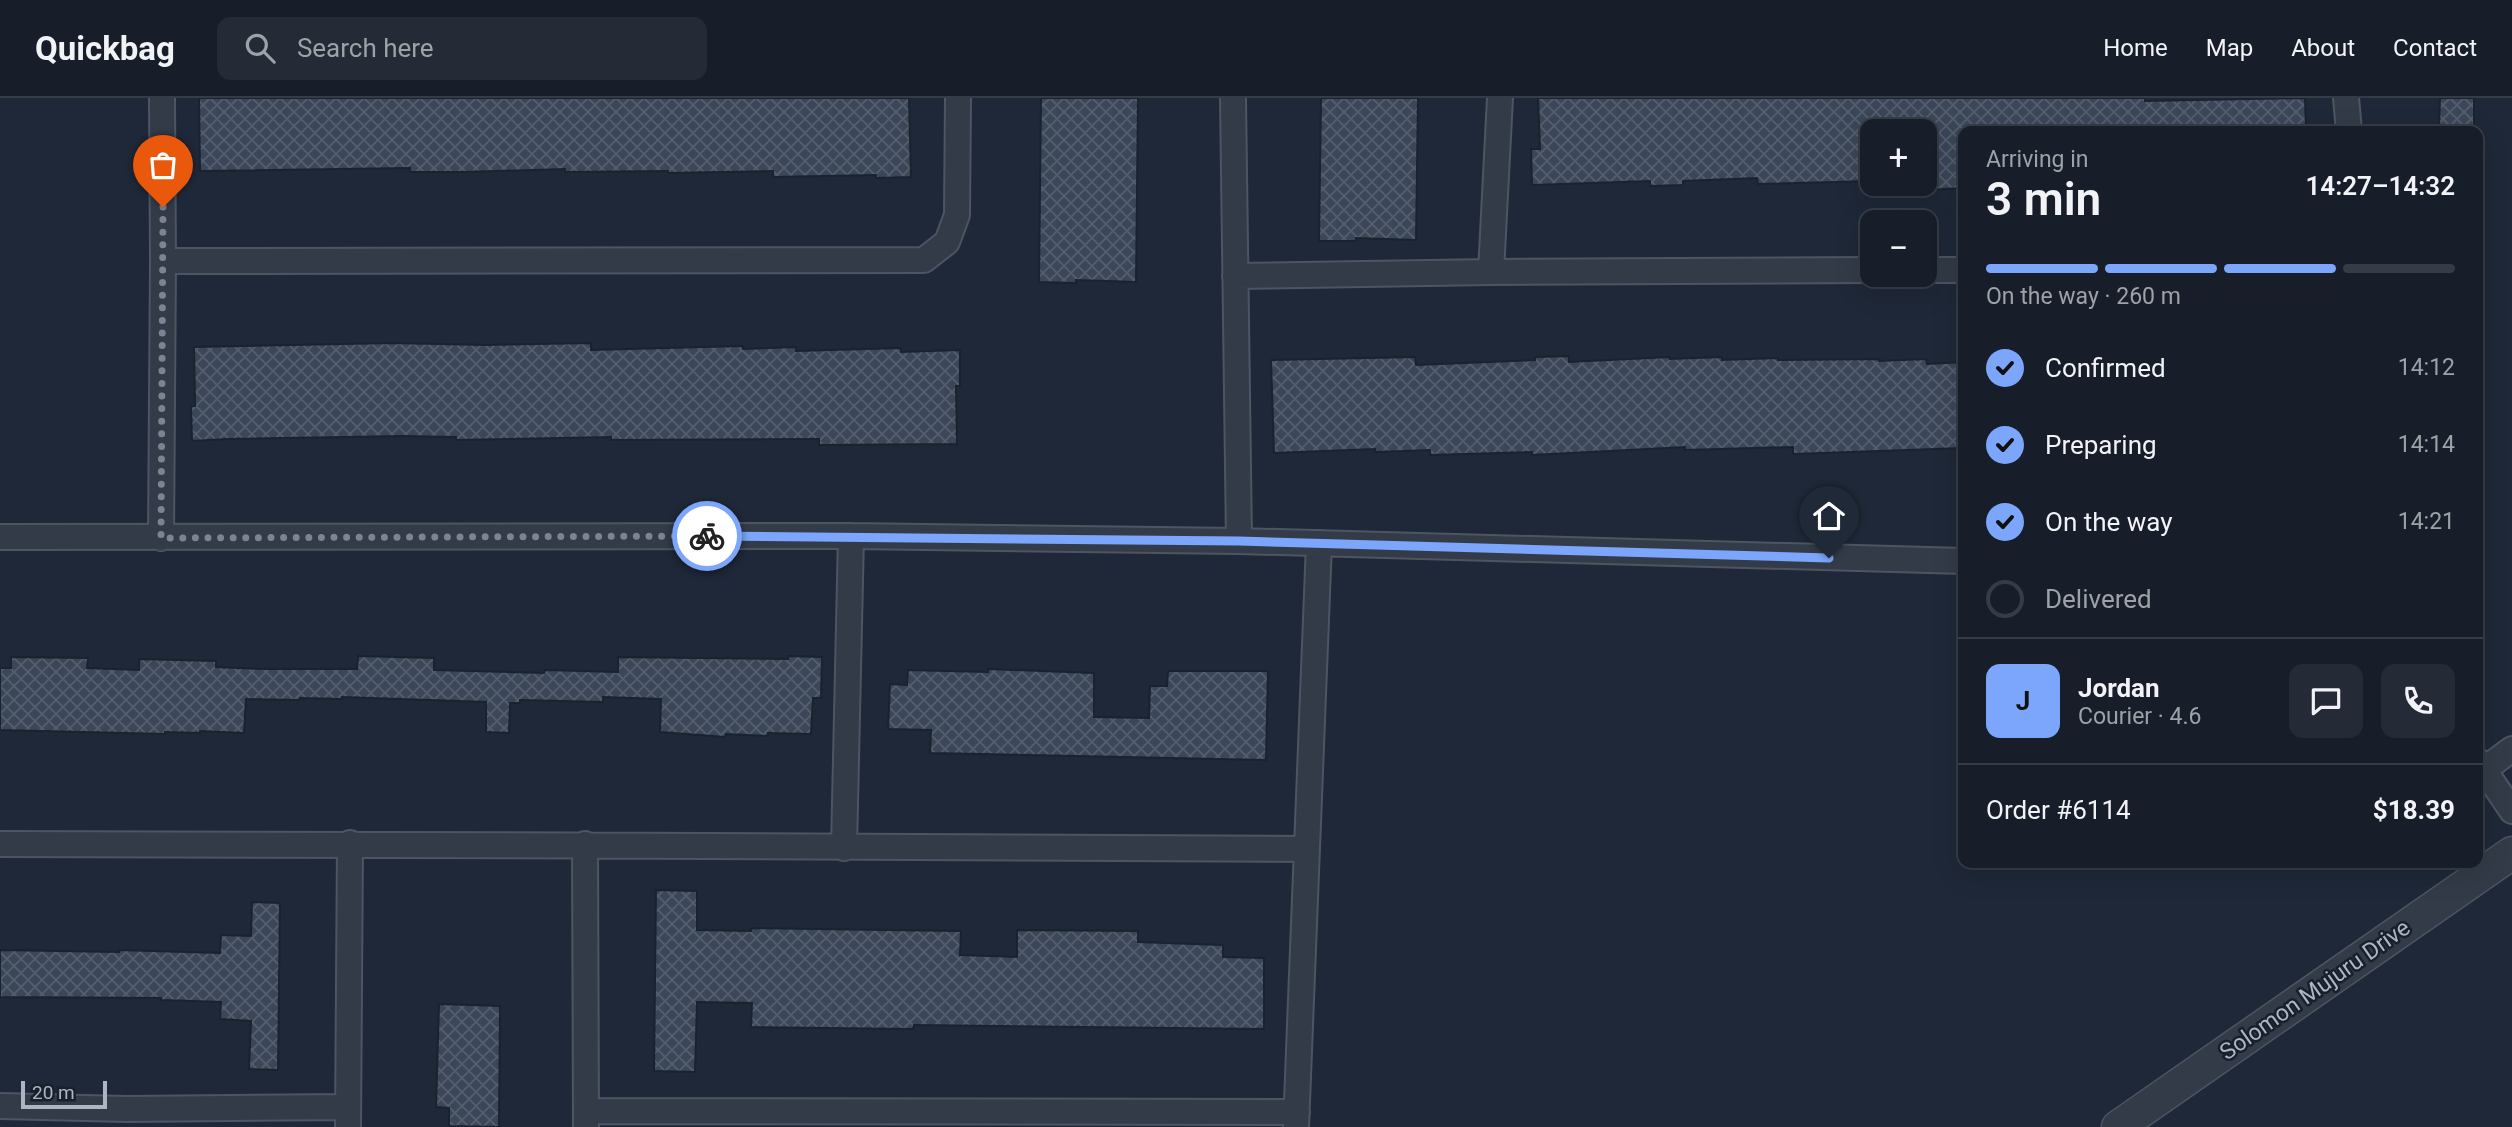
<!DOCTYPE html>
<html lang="en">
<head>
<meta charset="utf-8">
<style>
  :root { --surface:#171e2a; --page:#242b36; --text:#f1f3f6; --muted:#9ea2a8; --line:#363c47; --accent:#7ca6fb }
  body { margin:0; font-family:Roboto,sans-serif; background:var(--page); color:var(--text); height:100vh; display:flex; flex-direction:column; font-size:26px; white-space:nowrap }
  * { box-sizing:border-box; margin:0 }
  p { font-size:23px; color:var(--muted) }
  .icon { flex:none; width:38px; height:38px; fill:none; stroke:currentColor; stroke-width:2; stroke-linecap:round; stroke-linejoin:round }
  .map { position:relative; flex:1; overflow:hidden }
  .drawer { position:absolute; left:1958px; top:28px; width:525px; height:742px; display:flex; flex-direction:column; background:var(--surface); border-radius:14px; box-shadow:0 7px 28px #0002,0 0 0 2px var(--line) }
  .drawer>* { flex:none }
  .tools { position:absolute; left:1860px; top:21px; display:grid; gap:14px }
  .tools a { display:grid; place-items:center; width:77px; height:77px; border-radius:14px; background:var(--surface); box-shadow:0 7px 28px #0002,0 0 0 2px var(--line); font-size:35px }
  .scale { position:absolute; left:21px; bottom:18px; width:86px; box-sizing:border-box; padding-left:7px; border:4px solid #adb5c5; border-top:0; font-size:19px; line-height:24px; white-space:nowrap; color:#adb5c5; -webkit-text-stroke:5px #18202d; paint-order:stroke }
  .pin { position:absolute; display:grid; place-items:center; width:60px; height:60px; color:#fff; margin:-72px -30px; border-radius:50% 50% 50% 0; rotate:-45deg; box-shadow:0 0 7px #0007 }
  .pin .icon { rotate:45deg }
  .courier { position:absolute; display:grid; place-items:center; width:70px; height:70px; margin:-35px; border:5px solid #7ca6fb; border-radius:50%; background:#fff; color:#222; box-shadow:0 2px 9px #0007 }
  .overview em { font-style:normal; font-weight:600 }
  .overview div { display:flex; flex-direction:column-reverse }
  .overview { display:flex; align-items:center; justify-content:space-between; height:119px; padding:0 28px }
  h1 { font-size:46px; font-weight:600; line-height:52px }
  .bar { display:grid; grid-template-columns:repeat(4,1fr); gap:10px 7px; align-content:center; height:84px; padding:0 28px }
  .bar i { height:9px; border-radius:5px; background:var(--line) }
  .bar .selected { background:var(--accent) }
  .bar p { grid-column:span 4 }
  .line { display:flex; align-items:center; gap:18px; padding:0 28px; border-top:2px solid var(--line) }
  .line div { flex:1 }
  .round { display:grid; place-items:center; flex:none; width:74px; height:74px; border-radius:14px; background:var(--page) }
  ol { padding:0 28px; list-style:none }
  li { display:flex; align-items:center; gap:21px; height:77px }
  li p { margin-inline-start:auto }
  li .icon { padding:7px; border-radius:50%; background:var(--accent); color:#111; stroke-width:4 }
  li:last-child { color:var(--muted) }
  li i { width:38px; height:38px; border:4px solid var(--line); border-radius:50% }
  header { display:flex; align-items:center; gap:42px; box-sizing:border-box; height:98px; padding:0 35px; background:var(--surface); border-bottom:2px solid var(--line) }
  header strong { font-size:33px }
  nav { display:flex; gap:38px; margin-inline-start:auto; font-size:24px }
  .search { width:490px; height:63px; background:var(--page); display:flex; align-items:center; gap:18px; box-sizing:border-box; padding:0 24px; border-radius:14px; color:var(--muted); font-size:26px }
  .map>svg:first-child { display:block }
  .building { fill:url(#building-cross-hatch); stroke:#1a222f; stroke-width:2 }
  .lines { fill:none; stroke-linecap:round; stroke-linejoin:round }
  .minor-casing { stroke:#4d5563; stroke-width:28 }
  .tertiary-casing { stroke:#4d5563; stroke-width:35 }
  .minor { stroke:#333b48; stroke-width:24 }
  .tertiary { stroke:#333b48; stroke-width:32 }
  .done { stroke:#7b8494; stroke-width:7; stroke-dasharray:0 12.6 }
  .route { stroke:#7ca6fb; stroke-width:9 }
  .labels { text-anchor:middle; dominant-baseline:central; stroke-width:5; stroke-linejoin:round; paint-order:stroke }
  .street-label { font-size:23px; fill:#adb5c5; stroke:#18202d }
</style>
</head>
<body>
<header>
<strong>Quickbag</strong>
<div class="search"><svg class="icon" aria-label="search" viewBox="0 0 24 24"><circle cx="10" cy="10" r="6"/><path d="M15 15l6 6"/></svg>Search here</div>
<nav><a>Home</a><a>Map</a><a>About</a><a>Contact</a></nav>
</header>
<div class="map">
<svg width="2512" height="1029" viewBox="0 0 2512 1029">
  <defs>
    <pattern id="building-cross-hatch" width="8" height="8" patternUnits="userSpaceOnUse" patternTransform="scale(1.75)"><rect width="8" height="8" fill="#3b4658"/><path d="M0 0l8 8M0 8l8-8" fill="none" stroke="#555e6e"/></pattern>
  </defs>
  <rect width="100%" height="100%" fill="#1f2838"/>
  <!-- building -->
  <path class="building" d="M199 0H909L911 79 876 80V77L773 79V73L668 75V73L565 74V71L463 74H410V70L200 73Z
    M1041 0H1138L1136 184 1076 182V185L1039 184Z
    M1321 0H1418L1416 142 1356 140V143H1319Z
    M1538 0H2145V3L2305 0 2306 32 2059 33V31L1964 33V90L1925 92V28L1872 30V83L1758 86 1757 80 1683 83V87L1650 88V83L1532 87 1531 51H1540Z
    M2440 0H2474V28H2439Z
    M392 245 486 247 591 245V252L743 248V251L796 249V253L901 250V254L960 252V288H956L957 346 819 347V341L611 342V339L456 342V339L404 338 227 341 192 343 191 308H195L194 249Z
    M1569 258V264L1670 259V261L1722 259V262L1778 260V262L1879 261V263L1926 261 1927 266 1964 264V350L1793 356V349L1685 352V349L1532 357V354L1430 357V352L1375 354V351L1274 355 1271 262 1415 259 1416 267 1535 262V259Z
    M358 558 434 560V572L544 575 545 572 618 574V559L788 561V558L822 559 821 600H813L811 636 768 635V638L726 636 725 639 660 634 661 601 603 599V604L520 602V605H510L509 635 486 634V604L342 599V601L300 600V602L246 601 244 635 200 633V635L165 634V636L0 632V570H11V559L88 560 87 570 139 572V561L216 563V569L261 571H357Z
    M988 571 1094 575V619L1149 620 1150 588H1167L1168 573H1268L1266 662 930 655 931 632 888 631 890 586 907 587 908 572 988 574Z
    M656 792 697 793V832L751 833V830L961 833 960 857 1017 859V832L1138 833V844L1223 847V859L1264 860V931L914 927 913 931 751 929 752 905 697 904 695 974 654 973Z
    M252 804 280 805 278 972 249 971 251 923 220 921 221 904 161 902V900L0 899V852L119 854V852L220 855 221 837 251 838Z
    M439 906 500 908 499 1029 449 1028V1010L436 1009Z"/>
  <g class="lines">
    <!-- minor casing -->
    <g class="minor-casing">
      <path id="minor" d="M1233 0 1239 443
        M2346 0 2349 33
        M163 163 924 162 947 144 957 117 958 0
        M1925 172H1964
        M1491 174 1500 0
        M1235 178 1491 174 1872 172
        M0 439 851 438 1239 443 1964 463
        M161 440 163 163 162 0
        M2478 663 2512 713
        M2485 671 2512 651
        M0 746C436 745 871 750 1307 751
        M585 746 586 1029
        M844 750 851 438
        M0 1008 127 1011 348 1009
        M586 1013 1297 1014
        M348 1029 350 745
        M1296 1029 1319 445"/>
    </g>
    <!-- tertiary casing -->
    <g class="tertiary-casing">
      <path id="tertiary" d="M2118 1029 2512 755"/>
    </g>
    <!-- minor -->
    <use href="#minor" class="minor"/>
    <!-- tertiary -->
    <use href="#tertiary" class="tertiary"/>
  </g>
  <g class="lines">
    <!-- done -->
    <path class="done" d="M163 109 161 440 707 438"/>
    <!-- route -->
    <path class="route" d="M707 438 1239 443 1829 460"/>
  </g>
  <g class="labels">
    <!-- street labels -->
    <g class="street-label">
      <text transform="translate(2315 892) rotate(-35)">Solomon Mujuru Drive</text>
    </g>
  </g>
</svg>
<div class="tools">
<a>+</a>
<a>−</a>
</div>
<div class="scale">20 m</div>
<div class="pin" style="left:163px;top:109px;background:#ea580c"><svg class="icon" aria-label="bag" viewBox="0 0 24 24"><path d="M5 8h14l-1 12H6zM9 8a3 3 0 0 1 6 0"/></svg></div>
<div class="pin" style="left:1829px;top:460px;background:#1f2937"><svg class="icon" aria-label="home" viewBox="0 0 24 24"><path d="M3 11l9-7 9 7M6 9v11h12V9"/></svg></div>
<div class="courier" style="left:707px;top:438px"><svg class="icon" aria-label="bike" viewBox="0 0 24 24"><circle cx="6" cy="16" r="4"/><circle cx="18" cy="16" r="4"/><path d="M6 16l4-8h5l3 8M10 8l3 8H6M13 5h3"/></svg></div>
<section class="drawer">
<div class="overview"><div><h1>3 min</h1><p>Arriving in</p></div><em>14:27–14:32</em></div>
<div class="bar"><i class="selected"></i><i class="selected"></i><i class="selected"></i><i></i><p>On the way · 260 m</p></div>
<ol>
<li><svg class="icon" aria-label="check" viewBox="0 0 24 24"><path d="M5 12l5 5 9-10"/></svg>Confirmed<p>14:12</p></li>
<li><svg class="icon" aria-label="check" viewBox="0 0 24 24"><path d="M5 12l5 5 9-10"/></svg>Preparing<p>14:14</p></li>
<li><svg class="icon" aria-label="check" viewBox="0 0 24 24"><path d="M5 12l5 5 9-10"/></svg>On the way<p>14:21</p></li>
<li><i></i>Delivered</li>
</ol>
<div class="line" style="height:126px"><b class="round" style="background:var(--accent);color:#111">J</b><div><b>Jordan</b><p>Courier · 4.6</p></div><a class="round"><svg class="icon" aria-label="chat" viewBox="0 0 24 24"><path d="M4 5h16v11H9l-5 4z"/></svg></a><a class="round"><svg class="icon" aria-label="phone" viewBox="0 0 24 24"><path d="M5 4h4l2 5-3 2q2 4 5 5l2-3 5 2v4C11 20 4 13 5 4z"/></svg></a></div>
<div class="line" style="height:91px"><div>Order #6114</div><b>$18.39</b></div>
</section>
</div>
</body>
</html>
